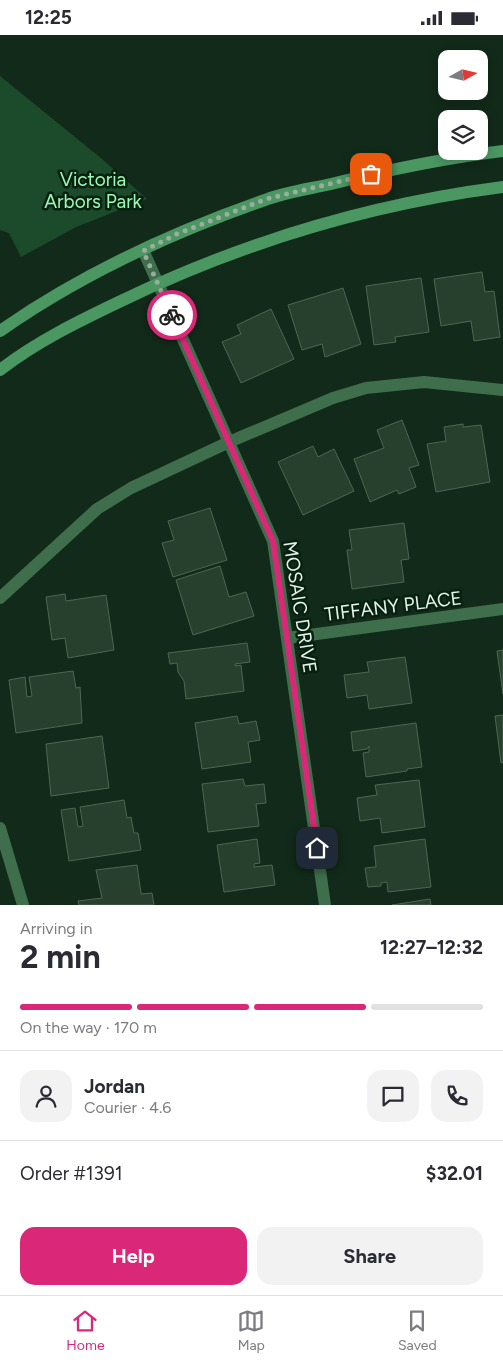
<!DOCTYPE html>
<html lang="en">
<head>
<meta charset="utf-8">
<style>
  :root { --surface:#fff; --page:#f2f2f3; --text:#2b2b33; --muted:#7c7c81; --line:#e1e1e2; --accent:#db2777 }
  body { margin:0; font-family:Figtree,sans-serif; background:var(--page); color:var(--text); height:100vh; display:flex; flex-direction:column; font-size:19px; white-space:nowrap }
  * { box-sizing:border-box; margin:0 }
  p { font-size:16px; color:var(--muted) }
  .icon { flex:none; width:28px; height:28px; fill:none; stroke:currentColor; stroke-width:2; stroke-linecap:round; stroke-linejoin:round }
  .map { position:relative; height:870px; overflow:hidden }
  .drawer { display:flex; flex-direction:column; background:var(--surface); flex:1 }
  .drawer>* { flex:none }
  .needle { width:32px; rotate:82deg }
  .controls { position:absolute; left:438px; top:15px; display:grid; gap:10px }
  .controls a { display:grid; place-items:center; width:50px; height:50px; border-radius:10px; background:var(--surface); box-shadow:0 2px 12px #0003; font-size:25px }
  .pin { position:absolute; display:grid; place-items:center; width:42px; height:42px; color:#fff; margin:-21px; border-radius:10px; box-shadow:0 2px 8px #0006 }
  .courier { position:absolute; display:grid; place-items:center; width:50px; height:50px; margin:-25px; border:4px solid #db2777; border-radius:50%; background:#fff; color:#222; box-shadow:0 1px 6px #0007 }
  .summary em { font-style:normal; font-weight:700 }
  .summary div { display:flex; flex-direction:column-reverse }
  .summary { display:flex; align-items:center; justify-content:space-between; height:85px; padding:0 20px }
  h1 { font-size:32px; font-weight:700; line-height:38px }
  .bar { display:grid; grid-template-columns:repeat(4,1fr); gap:8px 5px; align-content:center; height:60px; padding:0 20px }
  .bar i { height:6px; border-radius:4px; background:var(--line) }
  .bar .current { background:var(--accent) }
  .bar p { grid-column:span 4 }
  .line { display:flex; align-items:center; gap:12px; padding:0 20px; border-top:1px solid var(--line) }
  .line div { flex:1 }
  .round { display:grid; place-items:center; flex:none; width:52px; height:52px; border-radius:15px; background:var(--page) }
  .primary-button { display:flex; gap:10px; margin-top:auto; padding:10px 20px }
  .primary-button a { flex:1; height:58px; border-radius:15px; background:var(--accent); color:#fff; font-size:20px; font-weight:700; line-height:58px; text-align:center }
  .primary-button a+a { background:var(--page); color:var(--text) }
  .status { display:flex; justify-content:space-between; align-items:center; height:35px; padding:0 25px; background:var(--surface); direction:ltr }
  .status svg { height:14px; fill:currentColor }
  .menu { display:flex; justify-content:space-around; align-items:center; height:70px; border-top:1px solid var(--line); background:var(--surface); font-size:14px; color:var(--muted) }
  .menu a { display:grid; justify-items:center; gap:2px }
  .menu .current { color:var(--accent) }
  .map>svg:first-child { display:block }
  .green { fill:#1c4b2c }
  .building { fill:#273f2d; stroke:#4d6753 }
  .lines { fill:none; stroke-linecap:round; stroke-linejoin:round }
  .minor { stroke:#3f6e4c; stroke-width:12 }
  .secondary { stroke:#4a9762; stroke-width:12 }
  .done { stroke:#9bada0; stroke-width:5; stroke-dasharray:0 9 }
  .route { stroke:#db2777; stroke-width:6 }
  .labels { text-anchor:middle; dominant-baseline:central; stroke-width:5; stroke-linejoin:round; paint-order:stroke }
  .park-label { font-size:19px; fill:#98fab3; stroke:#082010 }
  .street-label { font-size:19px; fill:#e5f4e8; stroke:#082010 }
</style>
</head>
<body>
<div class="status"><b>12:25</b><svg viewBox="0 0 49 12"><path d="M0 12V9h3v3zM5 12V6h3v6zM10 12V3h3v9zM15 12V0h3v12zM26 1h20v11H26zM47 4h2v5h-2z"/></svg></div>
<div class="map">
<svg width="503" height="870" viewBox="0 0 503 870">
  <rect width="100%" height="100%" fill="#122a19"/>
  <!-- green -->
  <path class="green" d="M0 41 102 124 147 164 76 192 21 222 9 198 0 195Z"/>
  <!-- building -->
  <path class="building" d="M482 237 485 257 494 256 500 302 474 306 471 286 441 291 434 244Z
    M421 243 429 297 395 302 396 307 374 310 366 251Z
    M343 253 361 309 325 322 322 309 302 315 288 270Z
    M271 274 294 324 241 348 222 307 241 299 237 290Z
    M402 385 419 430 409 433 416 452 399 459 397 455 370 467 354 424 384 413 377 395Z
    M463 389V392L481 390 490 447 436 457 427 409 446 406 444 392Z
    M313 411 318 422 334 414 354 456 303 480 278 427Z
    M210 473 227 525 173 542 162 508 174 505 168 486Z
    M404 488 409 524 401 525 404 547 352 554 347 515H352L349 495Z
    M220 531 229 562 246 557 254 581 193 600 176 545Z
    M65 559 66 566 106 560 114 615 68 623 65 603 52 605 46 562Z
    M247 608 250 627 235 629V631L241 630 244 656 186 664 184 646 178 637 177 628 170 629 168 618Z
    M503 615V659L497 616Z
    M405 622 412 668 369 674 367 660 347 663 344 640 369 637 367 627Z
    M73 636 76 653 80 652 82 688 16 698 9 645 25 642 27 662 32 661 29 642Z
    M503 680V727L501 728 495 681Z
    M237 681 239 689 256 686 260 705 248 707 251 727 202 734 195 688Z
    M416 688 422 732 407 734V736L366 742 363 718 369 717V711L367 714 353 716 351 697Z
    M102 701 109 753 51 761 46 709Z
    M243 744 245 751 264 749 266 768 256 769 259 791 208 797 202 749Z
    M419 745 425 792 382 798 380 783 360 786 357 763 377 760 375 750Z
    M124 765 127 783 131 782 134 798H138L141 815 69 826 61 775 75 773 78 792 83 791 80 772Z
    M257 804 260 828 254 829V832L272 830 275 850 224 857 217 810Z
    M425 804 431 852 388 857 387 847 381 848V851L368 852 365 833 376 832 374 811Z
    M137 830 141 859 152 858 154 870H79L78 866 102 863 96 835Z
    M430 864 431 870H392Z"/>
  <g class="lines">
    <!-- minor -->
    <path class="minor" d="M143 215 273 506 325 870
      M0 563 97 474 131 453 229 407 333 363 366 353 424 347 503 355
      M287 603 503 574
      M0 793 23 870"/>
    <!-- secondary -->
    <path class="secondary" d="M0 296C80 240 173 197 265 165 286 157 309 154 331 149 388 135 445 123 503 116
      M0 335C36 307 79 286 121 266 241 208 371 169 503 152"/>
  </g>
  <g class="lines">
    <!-- done -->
    <path class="done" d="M172 280 143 216 177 199 266 164 371 139"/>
    <!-- route -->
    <path class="route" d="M172 280 273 506 317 813"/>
  </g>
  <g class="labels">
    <!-- park labels -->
    <g class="park-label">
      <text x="93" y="144">Victoria<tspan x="93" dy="22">Arbors Park</tspan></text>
    </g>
    <!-- street labels -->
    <g class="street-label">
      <text transform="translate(393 571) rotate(-7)">TIFFANY PLACE</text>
      <text transform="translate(300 572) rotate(81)">MOSAIC DRIVE</text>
    </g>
  </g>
</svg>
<div class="controls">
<a><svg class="needle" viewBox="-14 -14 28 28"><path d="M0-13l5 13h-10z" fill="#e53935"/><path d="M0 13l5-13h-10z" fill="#7c7c81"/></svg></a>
<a><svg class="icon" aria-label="layers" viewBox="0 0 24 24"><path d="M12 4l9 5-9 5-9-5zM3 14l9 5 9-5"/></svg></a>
</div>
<div class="pin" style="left:371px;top:139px;background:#ea580c"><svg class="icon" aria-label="bag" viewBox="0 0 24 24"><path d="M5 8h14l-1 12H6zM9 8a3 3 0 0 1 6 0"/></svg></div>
<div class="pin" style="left:317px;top:813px;background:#1f2937"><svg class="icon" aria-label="home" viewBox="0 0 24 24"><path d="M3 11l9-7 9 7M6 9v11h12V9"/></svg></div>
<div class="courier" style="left:172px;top:280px"><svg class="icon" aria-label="bike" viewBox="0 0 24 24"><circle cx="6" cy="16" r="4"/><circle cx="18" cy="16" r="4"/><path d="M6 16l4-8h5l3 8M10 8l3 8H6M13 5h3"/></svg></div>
</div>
<section class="drawer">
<div class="summary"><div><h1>2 min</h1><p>Arriving in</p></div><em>12:27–12:32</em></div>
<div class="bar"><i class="current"></i><i class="current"></i><i class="current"></i><i></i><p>On the way · 170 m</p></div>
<div class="line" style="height:90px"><a class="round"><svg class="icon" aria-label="person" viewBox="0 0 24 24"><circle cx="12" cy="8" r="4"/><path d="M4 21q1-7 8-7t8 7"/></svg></a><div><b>Jordan</b><p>Courier · 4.6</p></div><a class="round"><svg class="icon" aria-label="chat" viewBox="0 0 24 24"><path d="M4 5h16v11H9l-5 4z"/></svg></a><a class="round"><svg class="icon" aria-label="phone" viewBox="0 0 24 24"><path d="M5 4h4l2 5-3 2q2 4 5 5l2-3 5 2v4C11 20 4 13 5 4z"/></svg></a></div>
<div class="line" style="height:65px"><div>Order #1391</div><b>$32.01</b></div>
<div class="primary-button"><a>Help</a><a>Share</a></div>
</section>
<nav class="menu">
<a class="current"><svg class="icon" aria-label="home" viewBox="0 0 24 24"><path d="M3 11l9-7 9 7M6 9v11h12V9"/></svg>Home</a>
<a><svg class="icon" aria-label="map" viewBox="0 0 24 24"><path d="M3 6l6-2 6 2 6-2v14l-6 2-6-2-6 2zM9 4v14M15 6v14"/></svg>Map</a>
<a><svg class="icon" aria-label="saved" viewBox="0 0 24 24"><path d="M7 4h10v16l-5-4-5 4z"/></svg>Saved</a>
</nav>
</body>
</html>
